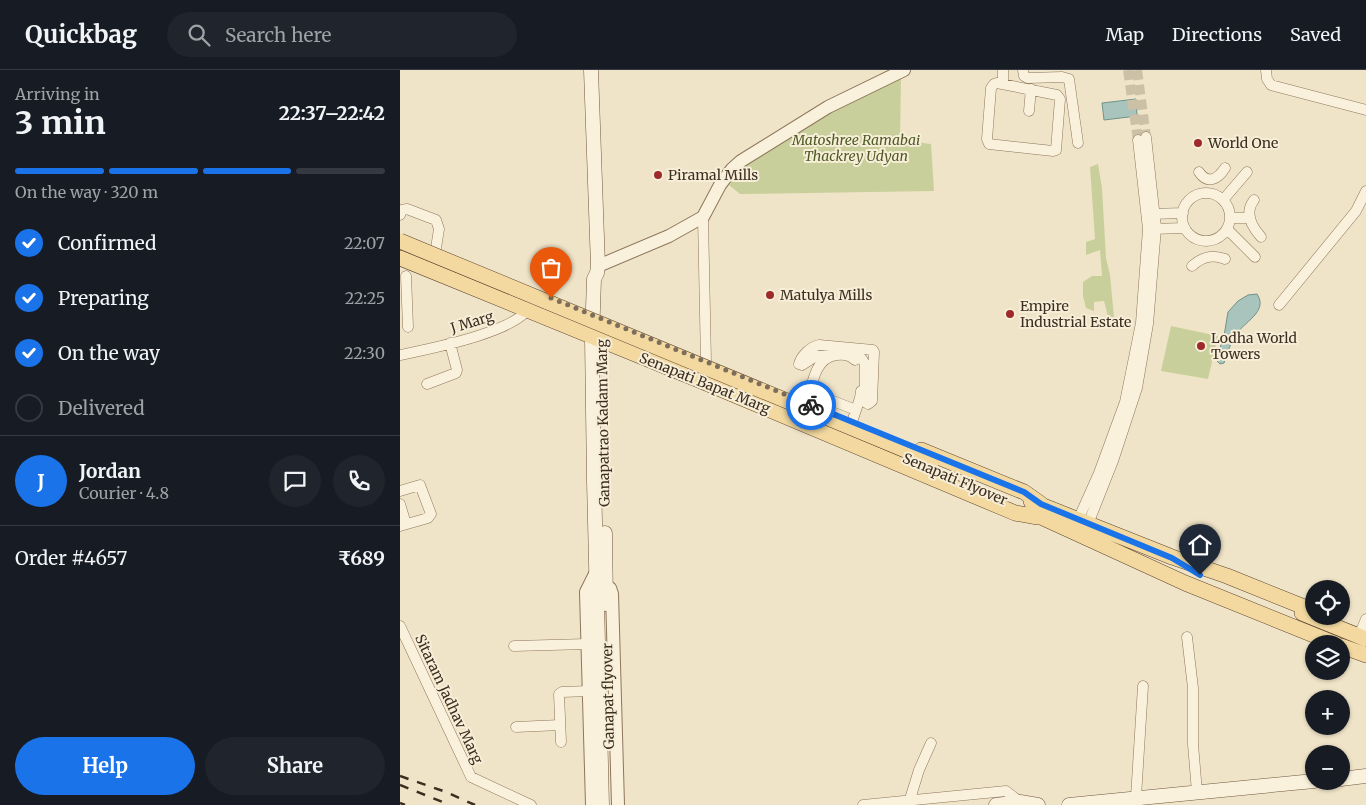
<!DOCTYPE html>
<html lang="en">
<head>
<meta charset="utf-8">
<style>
  :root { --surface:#171b24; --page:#20242c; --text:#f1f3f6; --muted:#9ea1a6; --line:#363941; --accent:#1a73e8 }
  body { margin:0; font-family:Merriweather,serif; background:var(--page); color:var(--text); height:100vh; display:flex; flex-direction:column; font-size:19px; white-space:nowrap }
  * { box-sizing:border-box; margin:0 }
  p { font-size:16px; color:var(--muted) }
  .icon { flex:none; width:28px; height:28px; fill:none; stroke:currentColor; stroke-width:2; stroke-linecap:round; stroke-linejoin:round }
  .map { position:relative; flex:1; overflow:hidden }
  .drawer { display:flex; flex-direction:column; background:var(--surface); width:400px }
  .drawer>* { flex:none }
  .controls { position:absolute; left:905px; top:510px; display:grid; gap:10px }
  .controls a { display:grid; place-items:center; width:45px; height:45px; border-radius:50%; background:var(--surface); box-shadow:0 1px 4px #0004; font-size:25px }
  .pin { position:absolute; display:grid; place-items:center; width:42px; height:42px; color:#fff; margin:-51px -21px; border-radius:50% 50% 50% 0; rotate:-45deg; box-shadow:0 0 5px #0007 }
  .pin .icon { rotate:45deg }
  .courier { position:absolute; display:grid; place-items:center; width:50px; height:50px; margin:-25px; border:4px solid #1a73e8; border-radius:50%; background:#fff; color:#222; box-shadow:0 1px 6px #0007 }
  .summary em { font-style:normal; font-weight:700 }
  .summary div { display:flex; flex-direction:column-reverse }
  .summary { display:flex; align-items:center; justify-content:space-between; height:85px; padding:0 15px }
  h1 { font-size:32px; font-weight:700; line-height:38px }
  .bar { display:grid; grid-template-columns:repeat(4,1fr); gap:8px 5px; align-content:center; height:60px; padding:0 15px }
  .bar i { height:6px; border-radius:4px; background:var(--line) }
  .bar .current { background:var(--accent) }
  .bar p { grid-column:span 4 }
  .line { display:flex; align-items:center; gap:12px; padding:0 15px; border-top:1px solid var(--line) }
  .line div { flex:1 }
  .round { display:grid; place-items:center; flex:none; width:52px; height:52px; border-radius:26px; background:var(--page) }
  ol { padding:0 15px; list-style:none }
  li { display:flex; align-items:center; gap:15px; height:55px }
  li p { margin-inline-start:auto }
  li .icon { padding:5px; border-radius:50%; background:var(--accent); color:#fff; stroke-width:4 }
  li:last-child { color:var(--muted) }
  li i { width:28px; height:28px; border:2px solid var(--line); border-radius:50% }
  .cta { display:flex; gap:10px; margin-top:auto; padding:10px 15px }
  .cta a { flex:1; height:58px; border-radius:30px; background:var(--accent); color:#fff; font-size:20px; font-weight:700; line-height:58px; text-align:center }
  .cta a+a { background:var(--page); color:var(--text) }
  header { display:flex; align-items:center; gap:30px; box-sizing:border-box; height:70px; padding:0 25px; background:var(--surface); border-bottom:1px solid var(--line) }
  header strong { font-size:24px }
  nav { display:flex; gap:28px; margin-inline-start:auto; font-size:18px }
  .search { width:350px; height:45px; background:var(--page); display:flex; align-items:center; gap:12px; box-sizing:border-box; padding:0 18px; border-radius:28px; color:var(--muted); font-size:19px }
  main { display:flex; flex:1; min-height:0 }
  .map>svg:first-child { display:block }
  .green { fill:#c9cf9b }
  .water { fill:#a9c4bc; stroke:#6f938a }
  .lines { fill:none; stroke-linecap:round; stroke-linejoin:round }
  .minor-tunnel { stroke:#ccc0a6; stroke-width:10; stroke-dasharray:10 5; stroke-linecap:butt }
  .minor-casing { stroke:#8d765c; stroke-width:11 }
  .tertiary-casing { stroke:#8d765c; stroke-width:14 }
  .secondary-casing { stroke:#6f573f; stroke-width:15 }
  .primary-casing { stroke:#5b4430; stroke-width:16 }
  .minor { stroke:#faf1dc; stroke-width:10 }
  .tertiary { stroke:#faf1dc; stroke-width:12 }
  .secondary { stroke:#faf1dc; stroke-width:14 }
  .primary { stroke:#f3d9a0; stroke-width:15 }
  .rail { stroke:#3d2e20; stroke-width:2.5; stroke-dasharray:9 9; stroke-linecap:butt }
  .primary-bridge-casing { stroke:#5b4430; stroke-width:16; stroke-linecap:butt }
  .primary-bridge { stroke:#f3d9a0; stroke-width:15 }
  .done { stroke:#7c6e5b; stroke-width:5; stroke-dasharray:0 9 }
  .route { stroke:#1a73e8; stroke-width:6 }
  .poi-dot { fill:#9e2a2b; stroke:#f7eed8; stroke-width:2 }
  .labels { text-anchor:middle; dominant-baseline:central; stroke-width:4; stroke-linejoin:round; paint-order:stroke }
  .park-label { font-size:14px; font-style:italic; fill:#4d5a26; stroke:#f7eed8 }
  .poi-label { font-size:14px; fill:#3d2e20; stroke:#f7eed8; text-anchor:start }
  .street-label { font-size:14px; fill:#3d2e20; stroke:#f7eed8 }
</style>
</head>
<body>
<header>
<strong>Quickbag</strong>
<div class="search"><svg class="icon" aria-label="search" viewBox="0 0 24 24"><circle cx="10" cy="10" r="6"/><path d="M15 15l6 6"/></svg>Search here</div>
<nav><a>Map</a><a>Directions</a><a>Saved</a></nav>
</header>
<main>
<section class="drawer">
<div class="summary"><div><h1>3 min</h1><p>Arriving in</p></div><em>22:37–22:42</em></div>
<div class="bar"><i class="current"></i><i class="current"></i><i class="current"></i><i></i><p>On the way · 320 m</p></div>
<ol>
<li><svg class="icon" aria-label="check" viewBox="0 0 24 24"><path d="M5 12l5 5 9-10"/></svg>Confirmed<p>22:07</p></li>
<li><svg class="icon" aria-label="check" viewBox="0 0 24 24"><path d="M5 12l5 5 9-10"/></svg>Preparing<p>22:25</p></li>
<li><svg class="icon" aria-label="check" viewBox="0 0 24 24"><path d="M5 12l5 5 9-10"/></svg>On the way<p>22:30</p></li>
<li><i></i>Delivered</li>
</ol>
<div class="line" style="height:90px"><b class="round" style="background:var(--accent);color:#fff">J</b><div><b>Jordan</b><p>Courier · 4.8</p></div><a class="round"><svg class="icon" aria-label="chat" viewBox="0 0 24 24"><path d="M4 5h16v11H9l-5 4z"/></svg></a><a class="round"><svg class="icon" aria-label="phone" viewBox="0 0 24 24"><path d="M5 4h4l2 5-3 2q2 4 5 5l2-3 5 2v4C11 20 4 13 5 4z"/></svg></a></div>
<div class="line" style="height:65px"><div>Order #4657</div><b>₹689</b></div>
<div class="cta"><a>Help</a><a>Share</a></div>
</section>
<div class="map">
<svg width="966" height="735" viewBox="0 0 966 735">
  <rect width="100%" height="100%" fill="#f0e4c8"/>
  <!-- green -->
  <path class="green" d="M501 7 500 70 531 74 534 121 340 124 329 115 344 94 385 65Z
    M698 94 702 118 706 188 710 205 715 258H711L704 231 694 232V241L686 238 683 226V212L692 206H702L700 180 686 185V172L695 169 690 97Z
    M771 256 818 266 808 309 761 301Z"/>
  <!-- water -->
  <path class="water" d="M736 29 737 46 704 50 702 33Z
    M857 224C869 242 843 252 835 266 830 274 827 284 824 293L820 294 816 290 824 266 828 242 838 231 848 225Z"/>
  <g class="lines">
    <!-- minor-tunnel -->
    <path class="minor-tunnel" d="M728 0 738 70
      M737 0 746 67"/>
    <!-- minor casing -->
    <g class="minor-casing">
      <path id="minor" d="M603 0V14
        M623 0 624 6 628 8 662 7 669 9 678 73
        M866 0 867 9 871 15 966 40
        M597 13 657 25 660 29 656 80 653 81 589 74 587 69 591 18 594 14Z
        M629 41 631 19
        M799 102C808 115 818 109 825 98
        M782 147a24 24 0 1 1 48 0a24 24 0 1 1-48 0Z
        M823 130 847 102
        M854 130C844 143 852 157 861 167
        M751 144 783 143
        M0 145 2 140 7 139 36 150 39 159 36 178
        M830 148H850
        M751 159 785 158
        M827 159 855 187
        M792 196C802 187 812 184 825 189
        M6 206 8 257
        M879 235 956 141 966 121
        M0 285C28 279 118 262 130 236
        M430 286H416L402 295 399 294C401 286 410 277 419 275L473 280 474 282 472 331 468 334 465 332V294L462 289 451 287
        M302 302 306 292 303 147
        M27 314 56 303 57 300 50 273
        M410 322 456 340
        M407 334C412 316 414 288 436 285 444 284 449 285 455 290
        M452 352 460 328 461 321
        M0 421 20 415 31 444 28 448 0 456
        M0 434 6 454
        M678 450 699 403 725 332 741 253 748 159 738 70
        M688 454 713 391 737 318 748 254 756 158 746 67
        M0 556 71 707 131 735
        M961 561 966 549
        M787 567 793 618V674L797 722
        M114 576 187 574
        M116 657 160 655
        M161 672 159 624 162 622 189 621
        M736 727 743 616
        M510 729 519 700 531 673
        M463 735 606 721 620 732"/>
    </g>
    <!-- tertiary casing -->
    <g class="tertiary-casing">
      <path id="tertiary" d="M198 196 269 166 303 147 320 115 332 99 341 91 428 37 504 0
        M210 518 212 524 218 735
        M192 735 186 522 196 502"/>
    </g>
    <!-- secondary casing -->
    <g class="secondary-casing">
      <path id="secondary" d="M191 0 198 196 197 203 194 209 192 268 194 411 202 735
        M205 463 206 534
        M941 709 966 706
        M596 735 620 732 638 735
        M669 735 914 711"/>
    </g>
    <!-- primary casing -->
    <g class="primary-casing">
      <path id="primary" d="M0 188 299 310 615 443 638 447
        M521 380 624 422 641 434
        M631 431 772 487 827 506 914 541
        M630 442 785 513 936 574
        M902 543 966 569
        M941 576 966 585"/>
    </g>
    <!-- minor -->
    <use href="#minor" class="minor"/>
    <!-- tertiary -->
    <use href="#tertiary" class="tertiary"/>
    <!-- secondary -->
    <use href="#secondary" class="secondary"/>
    <!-- primary -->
    <use href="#primary" class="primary"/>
    <!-- rail -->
    <path class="rail" d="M0 706 46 722 75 735
      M0 715 50 735
      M0 733 5 735"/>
    <!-- primary-bridge casing -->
    <g class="primary-bridge-casing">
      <path id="primary-bridge" d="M0 171 532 391"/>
    </g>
    <!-- primary-bridge -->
    <use href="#primary-bridge" class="primary-bridge"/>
  </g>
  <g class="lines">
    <!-- done -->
    <path class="done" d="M151 228 411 335"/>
    <!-- route -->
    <path class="route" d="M411 335 624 422 641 434 772 488 800 505"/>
  </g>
  <!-- markers -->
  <g class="poi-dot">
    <circle cx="798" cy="73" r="5"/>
    <circle cx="258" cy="105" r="5"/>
    <circle cx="370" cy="225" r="5"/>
    <circle cx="610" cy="244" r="5"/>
    <circle cx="801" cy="276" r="5"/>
  </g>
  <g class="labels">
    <!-- park labels -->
    <g class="park-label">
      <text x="456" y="70">Matoshree Ramabai<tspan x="456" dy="16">Thackrey Udyan</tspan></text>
    </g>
    <!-- poi labels -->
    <g class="poi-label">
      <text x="808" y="73">World One</text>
      <text x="268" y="105">Piramal Mills</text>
      <text x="380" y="225">Matulya Mills</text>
      <text x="620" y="236">Empire<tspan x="620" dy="16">Industrial Estate</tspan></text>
      <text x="811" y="268">Lodha World<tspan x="811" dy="16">Towers</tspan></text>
    </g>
    <!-- street labels -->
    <g class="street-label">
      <text transform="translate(72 252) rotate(-17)">J Marg</text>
      <text transform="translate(305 313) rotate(22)">Senapati Bapat Marg</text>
      <text transform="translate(203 353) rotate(-91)">Ganapatrao Kadam Marg</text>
      <text transform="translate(555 409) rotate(23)">Senapati Flyover</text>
      <text transform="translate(208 626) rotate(-91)">Ganapat flyover</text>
      <text transform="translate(49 629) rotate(65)">Sitaram Jadhav Marg</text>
    </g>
  </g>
</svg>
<div class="controls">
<a><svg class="icon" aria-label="locate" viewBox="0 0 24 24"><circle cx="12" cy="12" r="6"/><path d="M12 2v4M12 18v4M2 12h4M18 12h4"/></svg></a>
<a><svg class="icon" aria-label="layers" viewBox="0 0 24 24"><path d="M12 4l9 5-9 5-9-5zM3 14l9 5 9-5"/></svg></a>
<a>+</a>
<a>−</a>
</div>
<div class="pin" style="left:151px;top:228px;background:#ea580c"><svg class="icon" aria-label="bag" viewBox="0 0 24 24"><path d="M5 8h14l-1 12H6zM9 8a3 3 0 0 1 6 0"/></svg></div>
<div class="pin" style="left:800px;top:505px;background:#1f2937"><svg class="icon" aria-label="home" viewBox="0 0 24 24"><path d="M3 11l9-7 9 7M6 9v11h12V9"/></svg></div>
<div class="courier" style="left:411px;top:335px"><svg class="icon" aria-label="bike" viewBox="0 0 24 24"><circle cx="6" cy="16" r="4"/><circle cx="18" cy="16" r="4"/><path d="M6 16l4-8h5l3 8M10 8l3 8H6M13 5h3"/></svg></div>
</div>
</main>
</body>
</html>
